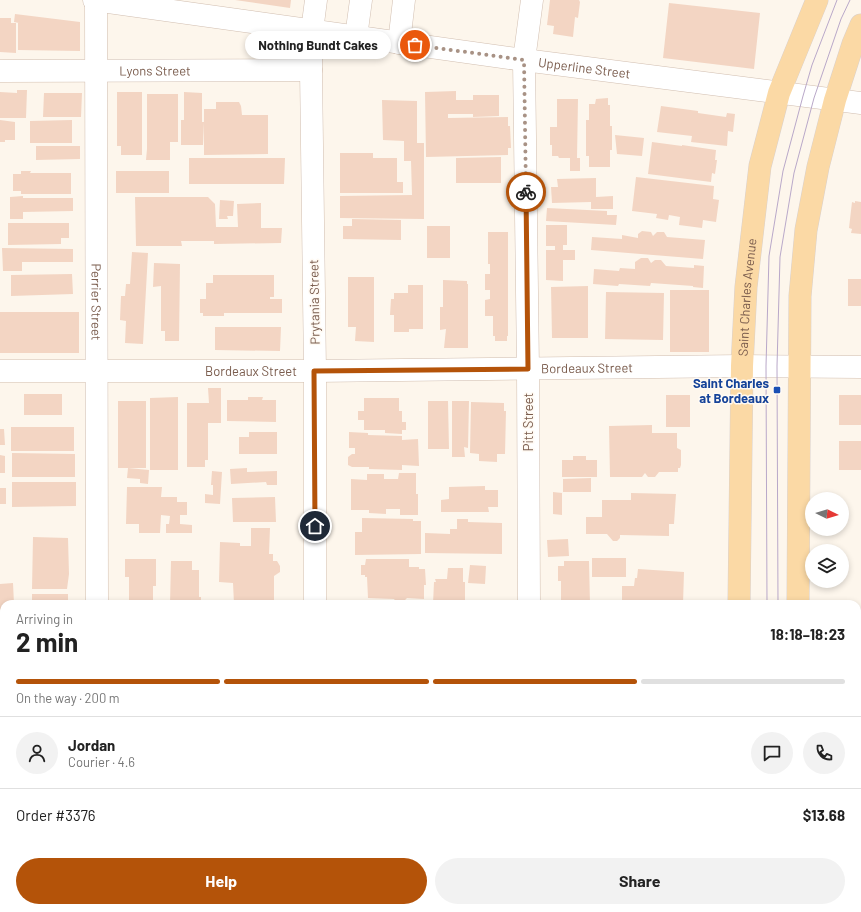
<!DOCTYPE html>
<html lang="en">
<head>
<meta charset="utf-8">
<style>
  :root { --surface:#fff; --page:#f2f2f2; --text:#222; --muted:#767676; --line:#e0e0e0; --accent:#b45309 }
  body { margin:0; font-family:Barlow,sans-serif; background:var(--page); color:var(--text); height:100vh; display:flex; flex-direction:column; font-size:15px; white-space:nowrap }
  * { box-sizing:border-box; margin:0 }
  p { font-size:13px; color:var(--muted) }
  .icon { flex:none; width:22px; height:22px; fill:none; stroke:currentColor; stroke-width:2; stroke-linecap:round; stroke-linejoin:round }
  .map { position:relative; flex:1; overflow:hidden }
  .details { position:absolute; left:0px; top:600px; width:861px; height:312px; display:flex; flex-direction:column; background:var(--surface); border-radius:12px 12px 0 0; box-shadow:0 2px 6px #0003 }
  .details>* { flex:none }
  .needle { width:26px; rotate:95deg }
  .controls { position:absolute; left:805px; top:492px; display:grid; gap:8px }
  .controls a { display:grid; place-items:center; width:44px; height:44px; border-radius:50%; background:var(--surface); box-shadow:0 2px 6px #0003; font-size:20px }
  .pin { position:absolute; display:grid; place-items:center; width:34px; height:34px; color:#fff; margin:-17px; border:2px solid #fff; border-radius:50%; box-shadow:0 1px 4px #0007 }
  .courier { position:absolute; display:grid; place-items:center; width:40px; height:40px; margin:-20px; border:3px solid #b45309; border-radius:50%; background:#fff; color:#222; box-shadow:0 1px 5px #0007 }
  .bubble { position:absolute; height:28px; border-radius:14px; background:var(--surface); box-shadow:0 2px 6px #0003; font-size:13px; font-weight:700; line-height:28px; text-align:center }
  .head em { font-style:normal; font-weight:700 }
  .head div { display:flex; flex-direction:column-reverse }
  .head { display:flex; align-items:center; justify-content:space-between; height:68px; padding:0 16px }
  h1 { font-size:26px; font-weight:700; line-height:30px }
  .bar { display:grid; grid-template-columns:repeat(4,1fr); gap:6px 4px; align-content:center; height:48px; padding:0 16px }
  .bar i { height:5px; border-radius:3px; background:var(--line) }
  .bar .on { background:var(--accent) }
  .bar p { grid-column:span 4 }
  .line { display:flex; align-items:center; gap:10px; padding:0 16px; border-top:1px solid var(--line) }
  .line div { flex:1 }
  .round { display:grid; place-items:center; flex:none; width:42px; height:42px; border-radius:21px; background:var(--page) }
  .action { display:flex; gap:8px; margin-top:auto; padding:8px 16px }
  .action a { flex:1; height:46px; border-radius:24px; background:var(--accent); color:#fff; font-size:16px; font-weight:700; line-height:46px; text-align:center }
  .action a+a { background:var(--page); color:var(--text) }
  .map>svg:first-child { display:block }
  .building { fill:#f3d5c3 }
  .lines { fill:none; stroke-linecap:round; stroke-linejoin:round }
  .minor-casing { stroke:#d1beb0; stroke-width:23 }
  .major-casing { stroke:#dad1cd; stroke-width:23 }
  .minor { stroke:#fff; stroke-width:22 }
  .major { stroke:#fbd9a5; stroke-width:22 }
  .tram { stroke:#b9a8c9; stroke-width:1 }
  .done { stroke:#a89285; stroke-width:4; stroke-dasharray:0 7.2 }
  .route { stroke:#b45309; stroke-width:5 }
  .transit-dot { fill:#1a4fb4; stroke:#fffaf3; stroke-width:1.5 }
  .labels { text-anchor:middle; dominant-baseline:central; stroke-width:3; stroke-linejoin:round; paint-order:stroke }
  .street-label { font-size:13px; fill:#7a5c4d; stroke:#fffaf3 }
  .transit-label { font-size:13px; font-weight:bold; fill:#164399; stroke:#fffaf3; text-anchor:end }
</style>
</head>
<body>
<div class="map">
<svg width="861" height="912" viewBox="0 0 861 912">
  <rect width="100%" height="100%" fill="#fdf6ec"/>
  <!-- building -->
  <path class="building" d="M235 0H291L290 8Z
    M550 0H579L580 2 578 18 575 17 573 37 553 34 554 26 547 25Z
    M669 3 760 13 754 69 663 58Z
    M15 14 80 22V51L18 50V23H19L14 22Z
    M0 18H11V23H16V53L0 52Z
    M17 90H27L26 118H0V92L17 93Z
    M456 91V100H473V95H499V116L473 117V114H448V118L508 117V126H510L511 148H508V155L426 157 425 92Z
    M117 92H142V155H121V146H117Z
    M184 92 202 93V122H204L203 145H181V120H184Z
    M44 93H82L81 117H43Z
    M147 94H178V142H170V160H146L147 149Z
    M608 98V105H610V126H612V150H610V167H589V156H586V120H589V104H595L596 99Z
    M557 99H578L577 158H580V171H570V158H559L558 156H552V145H550V127H557Z
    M382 100 417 101V143H424V219L340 218V196L412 195 411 161H404V141L383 140Z
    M216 102H239L241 106 242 115H268V154L204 155V109H216Z
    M661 106 698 111V113L726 117 727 113 735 114 733 132 728 131 727 146 691 142 692 136 657 132Z
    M0 120 15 122V140H5V142H0Z
    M72 120V143H30V121Z
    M615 135 644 138 642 156 617 154Z
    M652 142 682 146V145L716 150 715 160H717L715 174 712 173 711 182 648 174Z
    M36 146H80V159L36 160Z
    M340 153H373V158H397V182H403V193H340Z
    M501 157V183H456V158Z
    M189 158H285L284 184H189Z
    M21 171H31L30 173H71V194H21V191H13V174H21Z
    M116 171H169V193H116Z
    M636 177 714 186 713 199 719 200 716 222 703 220 702 228 679 225 680 217 669 215 668 220 656 218 657 214 632 211Z
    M596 178V197L613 196V209H591V202L552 203 551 187H558L557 179Z
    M23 196V198H73V211L23 212V219H10V197Z
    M135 197H208L215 204 216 227H238L237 204 261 203V228H282L281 243 214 244V241H181L182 246H136Z
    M220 200 234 201 233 216H227L228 219H219Z
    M855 201 861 202V234L851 233 852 229 849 228 852 202 855 203Z
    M547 208 607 211V215H617L616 225 546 221Z
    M352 219 401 220V240L343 239V226H352Z
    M8 223H69V238H61V244L8 245Z
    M546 225H567V245H563V250H575V260H563V281L546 280V250H555V246H546Z
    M427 226H450V258H427Z
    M642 231 651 232 653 236 657 232H664L667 237 705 240 703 259 591 250 592 237 622 239V235L638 238V234Z
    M488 232H508V336H507V341H495V336H493V316H485V300L490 299V290H485V274H490V264H488Z
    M2 248 73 249V262H22V271H3Z
    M132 252 148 253 143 344 125 343 126 321 120 320 121 296H125L126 284H130Z
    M641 258H648L651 263 655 260H661L666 266 694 268V265L704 266 703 288 693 287V286L651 283 650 286 619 284 618 286 593 284 594 269 619 271 620 268 635 269V262Z
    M154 263 180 264 179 341H165V331H161V286L153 287Z
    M72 274 73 294 11 296V275Z
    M213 275H274V297H270V299H282V313H224V316H203V313H200V299H206V283H213Z
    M348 277H374V342L355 341 356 327H348Z
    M848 279H861V306H848Z
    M443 280 467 281V284H468V348H444L446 329 440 330V307H443Z
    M408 285H423V329H409V332H394V315H390L391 299H394V293H408Z
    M588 286V338H552L551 287Z
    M670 290H709V352H670Z
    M606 292 664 293 663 340 605 339Z
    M0 312H79V353H0Z
    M215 327H281L280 351 215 350Z
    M208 388H221V423H208V460H205V467H187V403H209Z
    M24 394H62V415H24Z
    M666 395H690V427H666Z
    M839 395H861V425H839Z
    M178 397V470H150V398Z
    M248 397H263L262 400H276V422L227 421V400H248Z
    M364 398H399V411H402V422H406V430H402V434L385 433V430H364V420H358V411H364Z
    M118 401H146V468H118Z
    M428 401H448L449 449H428Z
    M452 401H469L468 448 464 447 465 457H452Z
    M471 402 504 403V411H506L505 454H497V462L479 461V454L470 453Z
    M652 425V433H677V448L681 450V465L680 468H678V472H659L655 477H648L645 473 642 477H610L609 426Z
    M11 427H74V451H11Z
    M0 429H4L5 445H0Z
    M249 432H277V454H239V437H249Z
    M349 432 368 433V435L402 436V440L418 439 419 466 402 465V470L369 469V467H352L348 465V457L352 454H355V448H349Z
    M839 441H861V470H839Z
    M12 453 75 454V477H12Z
    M0 455 5 456V473H0Z
    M573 456H586V460H597V477H562V460H573Z
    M128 468 149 470 148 484 140 483V479L127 478Z
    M247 468V472L277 471V485H267L266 482 231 484 230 469Z
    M212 471 222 472 220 504 205 503V494L213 495V485H211Z
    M399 473H416V494H418V515H400V509H386V514L369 513V510H351V479L367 480V474H384V479H398Z
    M591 478V492H563V479Z
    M12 482H76V506L12 507Z
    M485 486V490H498V507H488L489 512H441V500L449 499V487Z
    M127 487H162L161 497H177V502H187V515H180V524L192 525V533H166V524H169L170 516 161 515 160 533H139V524H126Z
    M0 488H6V504H0Z
    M553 492 562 493V515L553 514Z
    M631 493 676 494 674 524H669V536L620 535V538L617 541H613L607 534H586V517H602V500H631Z
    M275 497 276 522H233L232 498Z
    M362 518 413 519V521H421V554L355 555V532H362Z
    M457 519H468V522L502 523V554L425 553V533L450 534V529H457Z
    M251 528H270L269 554H273V561H277L280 566V572L274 576V604H234L233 583 219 582 220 542 240 543V546H251Z
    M33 537 68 538 69 574 67 589H32Z
    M568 539 569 556 548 557 547 540Z
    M592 558H626V577H592Z
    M125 559H156V586H153V604H129V577H125Z
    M366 559H409V567H419V569H425L426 585H424V599L407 598 402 603H397L394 599 368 598 367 577H365V575H361V565H365Z
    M171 561H192V570H199V597H201V604H170Z
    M564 561H589L590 604H561V581H558V566H564Z
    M470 565 486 566 485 584 468 583Z
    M448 568H463V582H465V604H433L434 582H436L435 579H447Z
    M638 569 684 572 683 604H622V586H634L635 578H637Z
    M13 583 14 604H4V642H0V584Z
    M32 594H68V604H32Z
    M487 601H502V604H487Z
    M857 730 861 734V777H857Z
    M857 806 861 807V830H857Z
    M857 858H861V888H857Z
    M42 908H58L59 912H42Z
    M171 908H193V912H171Z
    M431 908H464V912H431Z
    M473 908H507V910H510V912H473Z
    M551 908H584V912H551Z
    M607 908H709V912H605V910Z"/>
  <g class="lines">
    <!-- minor casing -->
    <g class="minor-casing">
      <g id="minor">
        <path id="s1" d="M94 0 524 60 861 103"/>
        <path id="s2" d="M96 0 97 604"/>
        <path d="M356 37 361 0"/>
        <path d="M399 43 404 0"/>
        <path id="s3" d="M0 71 311 70"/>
        <path id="s4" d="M0 371H315L742 366 861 367"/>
        <path d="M315 604V371L311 70 312 31 316 0"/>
        <path d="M529 604 528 369 524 60 532 0"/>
        <path d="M857 676H861"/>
        <path d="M0 678H4"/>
        <path d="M98 908V912"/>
        <path d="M315 908V912"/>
        <path d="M530 908V912"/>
      </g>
    </g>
    <!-- major casing -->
    <g class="major-casing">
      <g id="major">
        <path id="s5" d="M739 604 742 366 746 287 760 166 779 93 817 0"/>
        <path d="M798 604 800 296 806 230 818 167 835 100 853 44 861 25"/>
        <path d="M739 908V912"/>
        <path d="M798 912V908"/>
      </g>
    </g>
    <!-- minor -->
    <use href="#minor" class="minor"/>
    <!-- major -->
    <use href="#major" class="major"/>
    <!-- tram -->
    <path class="tram" d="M767 604 766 366 769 256 783 171 803 96 812 65 837 0
      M778 604 777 366 780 257 794 173 814 98 841 19 850 0
      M767 908V912
      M778 908V912"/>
  </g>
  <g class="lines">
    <!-- done -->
    <path class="done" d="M415 45 524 60 526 192"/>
    <!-- route -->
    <path class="route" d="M315 526 314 371 528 369 526 192"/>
  </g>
  <!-- markers -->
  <rect class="transit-dot" x="773" y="386" width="8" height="8" rx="2"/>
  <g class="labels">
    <!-- street labels -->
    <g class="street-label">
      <text stroke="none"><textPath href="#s1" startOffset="495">Upperline Street</textPath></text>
      <text stroke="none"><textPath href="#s3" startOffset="155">Lyons Street</textPath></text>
      <text stroke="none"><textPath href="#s5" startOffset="307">Saint Charles Avenue</textPath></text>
      <text stroke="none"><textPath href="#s2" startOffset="302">Perrier Street</textPath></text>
      <text transform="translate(314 302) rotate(-91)">Prytania Street</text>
      <text stroke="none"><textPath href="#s4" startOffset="587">Bordeaux Street</textPath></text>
      <text stroke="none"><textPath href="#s4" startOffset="251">Bordeaux Street</textPath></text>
      <text transform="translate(528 422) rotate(-90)">Pitt Street</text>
    </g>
    <!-- transit labels -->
    <g class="transit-label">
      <text x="769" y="383">Saint Charles<tspan x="769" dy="15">at Bordeaux</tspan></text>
    </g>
  </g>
</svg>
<div class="controls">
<a><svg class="needle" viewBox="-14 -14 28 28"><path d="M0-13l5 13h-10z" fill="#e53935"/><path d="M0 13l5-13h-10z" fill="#767676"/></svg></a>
<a><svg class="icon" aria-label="layers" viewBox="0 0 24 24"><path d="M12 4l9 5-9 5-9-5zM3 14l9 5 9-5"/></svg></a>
</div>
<div class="pin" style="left:415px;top:45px;background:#ea580c"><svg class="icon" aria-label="bag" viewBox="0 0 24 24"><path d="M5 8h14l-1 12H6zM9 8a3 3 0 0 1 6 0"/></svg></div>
<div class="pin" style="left:315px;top:526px;background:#1f2937"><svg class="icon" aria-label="home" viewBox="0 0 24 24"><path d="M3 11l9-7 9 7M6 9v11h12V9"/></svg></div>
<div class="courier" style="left:526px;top:192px"><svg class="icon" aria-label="bike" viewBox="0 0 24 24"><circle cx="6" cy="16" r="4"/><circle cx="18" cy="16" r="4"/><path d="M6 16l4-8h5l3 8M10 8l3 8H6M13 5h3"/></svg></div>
<div class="bubble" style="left:245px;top:31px;width:146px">Nothing Bundt Cakes</div>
<section class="details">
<div class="head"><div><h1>2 min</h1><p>Arriving in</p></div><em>18:18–18:23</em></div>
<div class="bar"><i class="on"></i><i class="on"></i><i class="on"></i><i></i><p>On the way · 200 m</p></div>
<div class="line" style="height:72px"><a class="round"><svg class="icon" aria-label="person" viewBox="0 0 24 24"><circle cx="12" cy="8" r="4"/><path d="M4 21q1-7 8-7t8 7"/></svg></a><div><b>Jordan</b><p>Courier · 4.6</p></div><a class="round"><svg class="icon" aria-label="chat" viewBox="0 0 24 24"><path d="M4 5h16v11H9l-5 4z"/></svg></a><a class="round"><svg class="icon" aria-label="phone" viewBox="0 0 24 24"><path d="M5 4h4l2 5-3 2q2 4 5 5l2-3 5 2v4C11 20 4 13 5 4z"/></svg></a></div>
<div class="line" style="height:52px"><div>Order #3376</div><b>$13.68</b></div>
<div class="action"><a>Help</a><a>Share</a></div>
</section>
</div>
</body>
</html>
